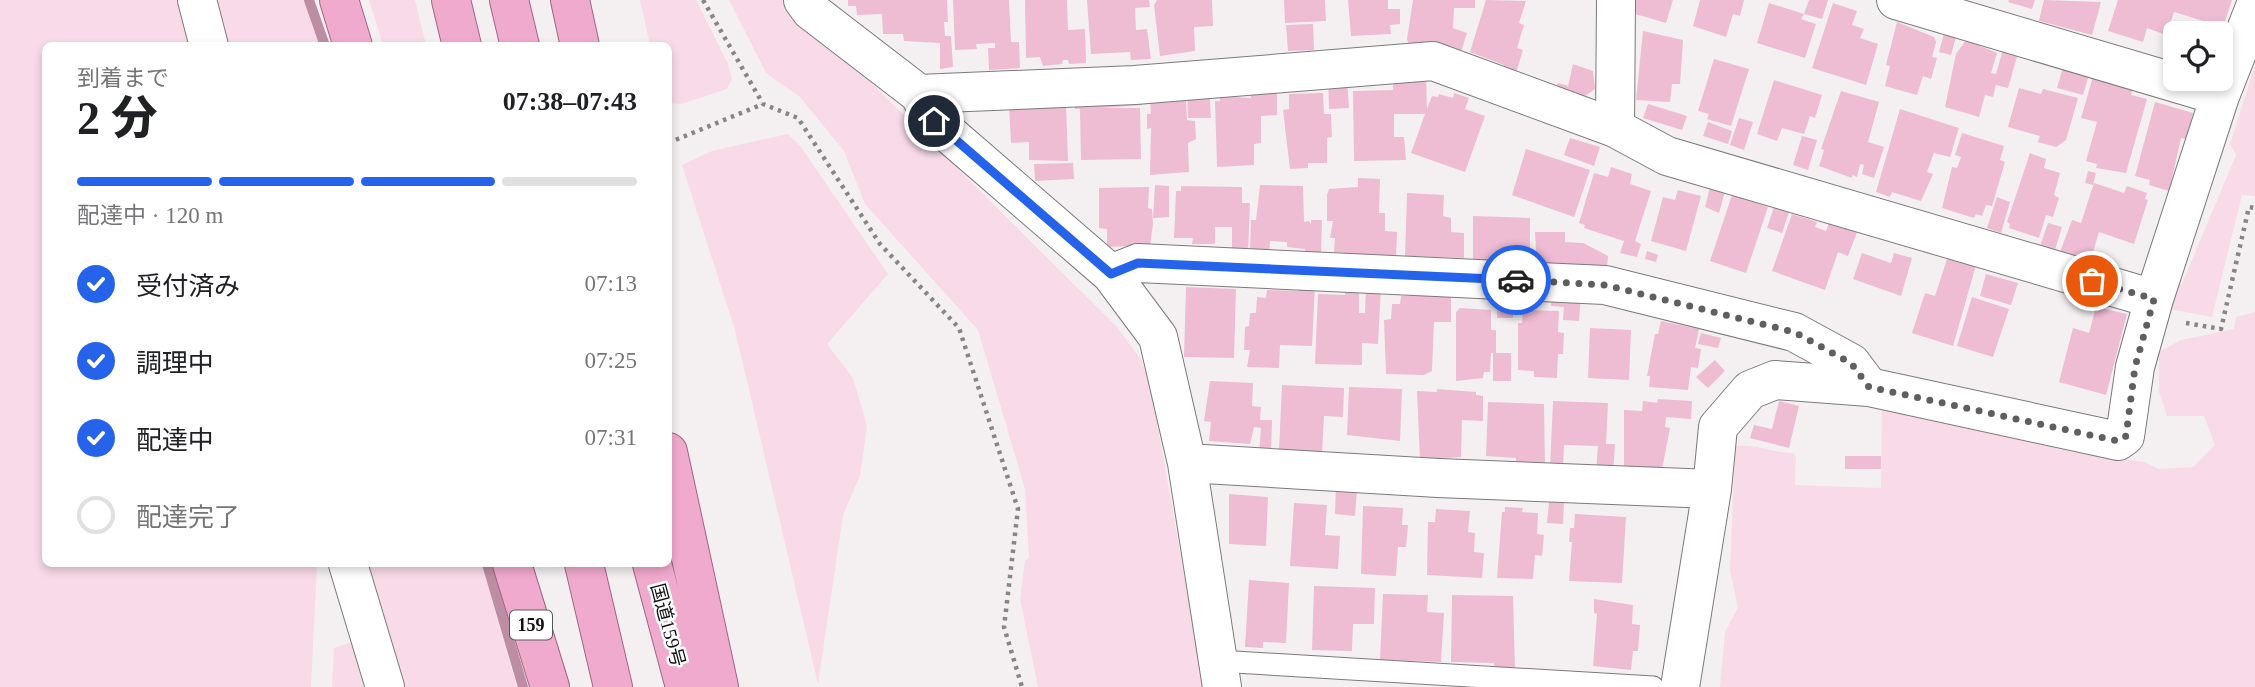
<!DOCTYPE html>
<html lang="ja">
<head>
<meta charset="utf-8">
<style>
  :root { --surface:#fff; --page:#f2f2f2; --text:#202124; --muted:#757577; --line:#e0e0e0; --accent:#2563eb }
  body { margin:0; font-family:"Times New Roman","Noto Sans JP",serif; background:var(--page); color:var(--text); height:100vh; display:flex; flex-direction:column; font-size:26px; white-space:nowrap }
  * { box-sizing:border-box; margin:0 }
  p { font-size:23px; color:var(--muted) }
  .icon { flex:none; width:38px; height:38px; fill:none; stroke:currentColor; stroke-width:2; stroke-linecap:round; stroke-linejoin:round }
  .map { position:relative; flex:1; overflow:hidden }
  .details { position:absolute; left:42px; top:42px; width:630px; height:525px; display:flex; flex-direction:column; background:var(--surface); border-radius:10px; box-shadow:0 4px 10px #0003 }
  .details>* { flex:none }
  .controls { position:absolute; left:2163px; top:21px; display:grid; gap:14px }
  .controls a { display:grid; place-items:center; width:70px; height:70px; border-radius:10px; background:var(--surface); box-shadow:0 4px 10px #0003; font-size:35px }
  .pin { position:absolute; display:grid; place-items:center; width:60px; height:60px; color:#fff; margin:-30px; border:4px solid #fff; border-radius:50%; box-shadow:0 2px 7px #0007 }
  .courier { position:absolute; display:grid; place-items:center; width:70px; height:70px; margin:-35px; border:5px solid #2563eb; border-radius:50%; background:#fff; color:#222; box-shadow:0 2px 9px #0007 }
  .headline em { font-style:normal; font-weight:800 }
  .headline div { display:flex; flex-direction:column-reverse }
  .headline { display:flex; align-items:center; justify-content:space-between; height:119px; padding:0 35px }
  h1 { font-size:46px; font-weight:800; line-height:52px }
  .bar { display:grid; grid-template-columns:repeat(4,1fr); gap:10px 7px; align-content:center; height:84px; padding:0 35px }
  .bar i { height:9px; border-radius:5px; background:var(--line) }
  .bar .active { background:var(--accent) }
  .bar p { grid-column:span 4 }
  ol { padding:0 35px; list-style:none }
  li { display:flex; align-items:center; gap:21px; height:77px }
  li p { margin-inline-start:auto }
  li .icon { padding:7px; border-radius:50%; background:var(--accent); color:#fff; stroke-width:4 }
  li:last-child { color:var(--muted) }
  li i { width:38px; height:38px; border:4px solid var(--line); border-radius:50% }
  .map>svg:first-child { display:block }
  .green { fill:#f9dae8 }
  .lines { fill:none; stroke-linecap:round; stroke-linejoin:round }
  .stream { stroke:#bd8da4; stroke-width:10 }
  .building { fill:#eebcd3 }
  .service-casing { stroke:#7d797a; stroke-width:23 }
  .minor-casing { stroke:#7d797a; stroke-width:40 }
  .trunk-casing { stroke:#a06683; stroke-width:40 }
  .path { stroke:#888587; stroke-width:4.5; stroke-dasharray:3.5 5; stroke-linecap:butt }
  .service { stroke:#fff; stroke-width:21 }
  .minor { stroke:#fff; stroke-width:38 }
  .trunk { stroke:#f0aace; stroke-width:38 }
  .done { stroke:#605e5f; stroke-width:7; stroke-dasharray:0 12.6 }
  .route { stroke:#2563eb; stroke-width:9 }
  .labels { text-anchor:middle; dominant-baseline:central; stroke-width:5; stroke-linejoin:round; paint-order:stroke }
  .shield { fill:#fff; stroke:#585858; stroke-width:2 }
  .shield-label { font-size:18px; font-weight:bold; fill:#111010 }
  .street-label { font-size:19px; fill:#111010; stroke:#fff }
</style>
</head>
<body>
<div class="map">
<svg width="2255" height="687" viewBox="0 0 2255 687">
  <rect width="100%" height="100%" fill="#f4f0f2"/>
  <!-- green -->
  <path class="green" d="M0 0H185L197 45 46 46V564H317L311 687H0Z
    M209 0H308L324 45H222Z
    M369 0H415L426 45H383Z
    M640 0H696L728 64 732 79 727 89 681 104 669 103 668 46 650 45Z
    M729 0H788L1117 327 1142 361 1151 388 1204 687H1038L1020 599 1025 561 1029 557 1025 489 978 330 865 204 844 151 800 97 766 73Z
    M2255 65V196L2242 195 2212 317 2169 309 2171 285 2182 284 2236 155 2230 144Z
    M788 134 801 147 888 274 827 344 853 378 867 426 860 476 843 515 818 684 735 330 682 165 712 151Z
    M2255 312V687H1720L1725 632 1738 607 1730 571 1735 446C1755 443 1772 453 1793 453L1796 457 1795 485 1881 488 1882 403 2072 452 2144 462 2159 469 2193 467 2215 445 2204 416H2167L2159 392V352L2181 340 2234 329 2236 317Z
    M366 564H482L517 687H400Z
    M358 640 371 687H332L334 648Z"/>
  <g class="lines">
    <!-- stream -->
    <path class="stream" d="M309 0 325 46
      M487 564 523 687"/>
  </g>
  <!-- building -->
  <path class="building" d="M848 0H947L948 22H944L945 36H951L953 67 940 69V43L904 41 903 34H883L882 14 857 15 856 6H848Z
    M953 0H1009L1011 42H1019L1020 68 989 70 988 48H995V43L976 44 977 49 955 50Z
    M1025 0H1067L1068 30 1085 29 1086 63 1069 64 1068 60H1063L1062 64 1043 66 1040 57 1026 58Z
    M1087 0H1149L1150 7 1135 8 1136 30 1147 29 1151 59 1131 60 1130 52 1091 54Z
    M1157 0H1212L1213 26 1194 27 1195 51 1160 56 1154 5Z
    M1284 0H1325L1326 21 1285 23Z
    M1348 0H1388V9H1400V24L1390 25 1391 34 1351 36Z
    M1413 0H1475V8H1454L1453 28 1467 33 1459 58 1443 53 1445 45 1410 47 1407 39Z
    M1486 0 1526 1 1519 23 1524 25 1517 48 1523 50 1515 76 1501 72 1504 65 1470 52Z
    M1635 0H1673L1666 23 1635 14Z
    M1700 0H1744L1740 16 1733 14 1726 37 1693 26Z
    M1809 0H1828L1822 19 1804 14Z
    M2009 0H2035L2032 9 2008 2Z
    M2044 0 2101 2 2092 35 2039 21Z
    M2118 0H2232L2223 27 2174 12 2166 35 2147 28 2143 42 2108 31Z
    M1769 3 1804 14 1801 19 1816 24 1805 58 1757 43Z
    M1833 3 1857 11 1852 25 1864 29 1860 38 1878 44 1866 85 1812 68Z
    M1897 22 1934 37 1936 42 1932 57 1937 58 1931 79 1923 76 1917 95 1885 86 1890 66 1886 65Z
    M1313 24 1314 50 1288 51 1286 25Z
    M1945 30 1957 33 1951 55 1939 52Z
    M1643 31 1683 40 1680 84H1672L1670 102 1636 100Z
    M1966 40 1997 53 1991 73 1996 74 2004 46 2019 50 2008 88 1996 85 1993 97 1985 95 1979 117 1945 107 1956 54Z
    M1714 59 1749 69 1731 126 1707 119 1709 114 1698 111Z
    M1573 64 1593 71 1595 89 1581 99 1555 90 1558 83 1568 86Z
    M2064 64 2090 71 2083 95 2057 88Z
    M2094 73 2134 84 2131 95 2147 99 2126 173 2096 168 2097 164 2086 161 2097 122 2081 118Z
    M1426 74 1427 109 1432 96 1438 97 1439 94 1453 98 1454 93 1469 98 1465 109 1485 116 1465 172 1411 153 1425 114H1394V137H1404L1406 160 1354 161 1353 91 1393 90V76Z
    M1328 79H1347L1349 108 1329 109Z
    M1774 80 1822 95 1815 118 1810 116 1804 134 1782 128 1777 141 1757 134Z
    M1277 82V115L1261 116V143L1254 144V165L1217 167 1215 101H1220V96L1251 98V83Z
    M1209 85 1211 118H1188L1187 86Z
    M2019 88 2041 94 2043 89 2078 98 2066 140 2056 147 2038 142 2040 136 2008 127Z
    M1141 89 1142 105 1101 108H1140L1141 159 1081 160 1080 109H1075L1074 92Z
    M1841 91 1879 102 1868 142 1884 147 1874 178 1862 174 1864 165 1860 164 1857 177 1852 175V178L1819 166 1824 150 1821 149Z
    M1323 93 1324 114H1331L1332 137 1327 138V163H1308V168L1290 169 1283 110 1289 109V94Z
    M1186 99 1187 120 1195 121 1196 139 1188 143 1189 172 1150 175 1151 128 1147 129V114H1151L1150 100Z
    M2155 102 2193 113 2186 139 2181 138 2169 191 2149 185 2150 180 2135 176Z
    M1648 104 1687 116 1682 130 1643 118Z
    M1066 105 1068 161 1029 160V142L1011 143 1009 106Z
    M1900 109 1959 128 1950 157 1934 153 1927 172 1933 174 1921 201 1892 192 1890 197 1876 192Z
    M1739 118 1753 122 1744 150 1730 145Z
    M1708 122 1732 131 1728 144 1703 136Z
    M1962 133 2004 146 2000 160 2005 162 1992 206 1986 205 1982 216 1976 214 1974 218 1942 208 1952 167 1957 168 1961 157 1955 155Z
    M1802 136 1817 140 1808 170 1793 165Z
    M1570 138 1600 147 1594 166 1564 155Z
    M1526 149 1590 170 1574 217 1512 195Z
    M2030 153 2046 159 2044 168 2060 173 2054 195 2059 198 2053 217 2046 215 2039 238 2009 228 2010 224 2007 222Z
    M1073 163 1074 179 1035 181 1034 164Z
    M1611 167 1632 174 1630 184 1651 191 1635 241 1641 244 1637 257 1620 253 1624 241 1584 228 1585 225 1579 223 1594 173 1608 177Z
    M2088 171 2096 173 2093 185 2085 183Z
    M1358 178 1380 179 1379 213H1385V231L1397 232 1396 258 1334 252 1335 238H1330L1333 221H1327V195L1329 189 1358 187Z
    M1711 183 1726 188 1719 213 1705 207Z
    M2094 183 2124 193 2127 186 2147 193 2145 199 2148 200 2134 244 2099 232 2090 262 2060 252 2072 220 2081 223Z
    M1155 185 1169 186V217L1153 218Z
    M1260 185 1303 186 1304 222 1309 221 1311 225V220H1322L1321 257 1306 256 1305 249 1287 247V242L1270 241 1269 254 1250 253 1251 220H1256Z
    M1181 186 1242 187V203H1250L1248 252H1232V227H1215V244H1192L1193 238H1174L1176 191H1181Z
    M1149 187 1148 208 1152 209 1153 224 1150 245 1107 247V229L1099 228V188Z
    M1678 190 1701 196 1686 251 1651 241 1663 197 1675 200Z
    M1407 193 1444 195 1443 216 1451 218V232L1464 233V258L1405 256Z
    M1732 195 1768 207 1746 273 1710 261Z
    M1997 197 2010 202 2001 233 1987 228Z
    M1776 201 1791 206 1782 233 1767 228Z
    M1792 214 1817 222 1815 227 1826 231 1831 217 1859 227 1848 256 1838 252 1825 290 1772 271Z
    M1473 216 1530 218V264L1473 263Z
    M2048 223 2062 227 2055 250 2040 246Z
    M1535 232H1565V242L1583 243 1608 256 1607 268 1537 266Z
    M1647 251 1658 255 1656 262 1645 259Z
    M1862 253 1891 263 1894 253 1912 258 1901 296 1853 279Z
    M1948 256 1976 265 1953 346 1912 333 1925 293 1935 296Z
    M1986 274 2018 283 2011 305 1980 296Z
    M1299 284 1315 285 1312 346 1280 345 1279 368 1247 367 1250 350H1244L1245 327 1249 326 1250 313H1256L1257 297 1266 298 1267 290 1298 291Z
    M1345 286H1359V313H1365L1366 287H1381L1378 344 1362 343V365L1315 364 1318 294 1345 295Z
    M1186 287 1236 289 1234 358 1184 357Z
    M1451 290V322H1434L1432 371 1424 375 1386 374 1384 320 1391 319 1392 304H1400L1401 296H1435Z
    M1498 292H1513V318H1497Z
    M1552 294 1581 295 1579 321 1563 320 1564 307 1551 306Z
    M1972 297 2009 309 1993 357 1957 346Z
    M2096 307 2127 314 2106 395 2059 382 2073 328 2089 333Z
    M1460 308 1491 310V330H1496V353H1511V381H1493V353H1491L1490 372H1484L1483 378 1456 381V312Z
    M1523 310 1559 311 1558 332 1564 333 1563 354H1558L1557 378 1534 377V371L1518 370V323H1522Z
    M1661 321 1699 329 1695 348 1701 349 1698 368 1691 367 1688 390 1649 387 1650 376H1647L1655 334H1658Z
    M1590 328 1631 330 1629 380 1588 378Z
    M1701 333 1721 338 1718 348 1698 344Z
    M1715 360 1725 371 1708 388 1696 377Z
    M1210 381 1253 383 1252 406 1261 407 1260 420H1272L1271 454 1259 453 1261 428 1254 427 1250 444 1209 441 1211 422 1204 421Z
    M1282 385 1344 388 1343 417 1324 416 1322 453 1279 450Z
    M1349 387 1402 389 1400 441 1347 435Z
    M1437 389 1476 392V395L1483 396V421L1462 420 1461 457 1420 460 1417 391 1437 392Z
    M1658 399 1692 401 1691 419 1666 417 1665 427 1670 428 1662 469 1624 468V410L1642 411 1643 401 1657 403Z
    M1553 401 1608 403 1606 444H1615L1613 473 1596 471 1598 446 1564 445 1563 468H1550Z
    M1779 401 1799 406 1789 448 1750 438 1754 425 1772 429Z
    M1488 402 1544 404 1545 469 1516 468V458L1486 456Z
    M1845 456H1881V469H1845Z
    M1336 486 1357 489 1355 516 1335 514Z
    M1229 494 1268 497 1266 546 1229 544Z
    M1549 502 1564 503 1563 524 1547 523Z
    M1294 503 1327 505 1325 535 1340 536 1338 569 1290 566Z
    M1363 506 1403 508 1402 525H1408L1406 547H1398L1396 576 1361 574Z
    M1505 507 1523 508 1522 512 1538 513 1537 534 1544 535 1542 556 1535 555 1533 579 1497 578 1502 512H1505Z
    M1436 509 1470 511 1468 532 1475 533 1474 552 1484 553 1482 578 1427 575 1428 522H1435Z
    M1575 514 1626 517 1622 583 1569 581 1572 542H1569L1570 528H1574Z
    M1249 580 1289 583 1286 643 1263 642V648L1245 647Z
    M1314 586 1375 588 1374 624H1353L1352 651 1312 650Z
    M1383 594 1428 595 1427 612 1444 613 1441 662 1380 660Z
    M1452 595 1513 596 1515 669H1494V663L1451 662Z
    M1594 599 1633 605 1632 624 1640 625 1638 651H1633L1631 670 1593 666 1597 614 1594 613Z"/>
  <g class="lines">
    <!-- service casing -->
    <g class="service-casing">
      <path id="service" d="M1218 661 1653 687"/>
    </g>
    <!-- minor casing -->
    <g class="minor-casing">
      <path id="minor" d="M197 0 209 46
        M803 0 811 11 919 94 934 121 1111 274 1158 337 1187 463 1222 687
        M1896 0 2220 96
        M919 94 1135 85 1433 61 1615 128 1667 156 2154 299
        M1615 128 1616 0
        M1111 274 1138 263 1605 285 1794 332 1851 363 1869 387
        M1187 463 1438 478 1712 489
        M348 564 385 687
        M1680 687 1712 489 1718 427 1750 390 1775 380 1869 387 2118 441 2125 436 2135 367 2154 299 2220 96 2255 7"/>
    </g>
    <!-- trunk casing -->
    <g class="trunk-casing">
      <path id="trunk" d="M339 0 353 46
        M451 0 462 46
        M509 0 520 46
        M570 0 580 46
        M668 452 719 687
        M512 564 550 687
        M584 564 613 687
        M652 564 685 687"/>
    </g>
    <!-- path -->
    <path class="path" d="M703 0 763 104 798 118 880 244 959 328 1018 509 1004 627 1022 687
      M668 143 763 104
      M2186 323 2221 329 2249 207 2255 208"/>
    <!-- service -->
    <use href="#service" class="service"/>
    <!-- minor -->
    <use href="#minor" class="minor"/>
    <!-- trunk -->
    <use href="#trunk" class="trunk"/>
  </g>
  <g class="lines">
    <!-- done -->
    <path class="done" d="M1516 280 1605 285 1794 332 1851 363 1869 387 2118 441 2126 436 2135 367 2154 299 2092 281"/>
    <!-- route -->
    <path class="route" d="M934 121 1111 274 1138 263 1516 280"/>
  </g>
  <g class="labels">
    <!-- shield labels -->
    <rect class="shield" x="510" y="610.5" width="42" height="29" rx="5"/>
    <g class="shield-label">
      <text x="531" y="625">159</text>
    </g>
    <!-- street labels -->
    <g class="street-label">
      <text transform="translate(668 625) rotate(75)">国道159号</text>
    </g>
  </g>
</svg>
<div class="controls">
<a><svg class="icon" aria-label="locate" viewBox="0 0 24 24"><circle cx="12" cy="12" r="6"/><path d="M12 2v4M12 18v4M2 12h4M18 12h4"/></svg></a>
</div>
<div class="pin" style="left:2092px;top:281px;background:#ea580c"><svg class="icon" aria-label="bag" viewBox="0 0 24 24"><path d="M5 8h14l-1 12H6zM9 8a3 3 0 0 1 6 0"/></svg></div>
<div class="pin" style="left:934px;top:121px;background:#1f2937"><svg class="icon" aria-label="home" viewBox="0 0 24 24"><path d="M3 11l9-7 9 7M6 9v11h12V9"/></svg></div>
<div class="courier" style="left:1516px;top:280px"><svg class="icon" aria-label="car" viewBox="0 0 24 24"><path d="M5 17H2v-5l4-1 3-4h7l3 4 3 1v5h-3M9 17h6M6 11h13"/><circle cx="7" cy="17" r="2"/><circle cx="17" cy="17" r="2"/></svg></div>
<section class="details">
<div class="headline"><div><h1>2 分</h1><p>到着まで</p></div><em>07:38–07:43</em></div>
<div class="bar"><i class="active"></i><i class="active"></i><i class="active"></i><i></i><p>配達中 · 120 m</p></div>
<ol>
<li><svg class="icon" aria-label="check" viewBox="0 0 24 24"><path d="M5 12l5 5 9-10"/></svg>受付済み<p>07:13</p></li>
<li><svg class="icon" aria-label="check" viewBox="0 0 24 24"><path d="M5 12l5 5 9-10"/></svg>調理中<p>07:25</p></li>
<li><svg class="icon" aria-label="check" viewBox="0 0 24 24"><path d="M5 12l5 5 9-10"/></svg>配達中<p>07:31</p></li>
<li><i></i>配達完了</li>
</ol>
</section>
</div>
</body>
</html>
